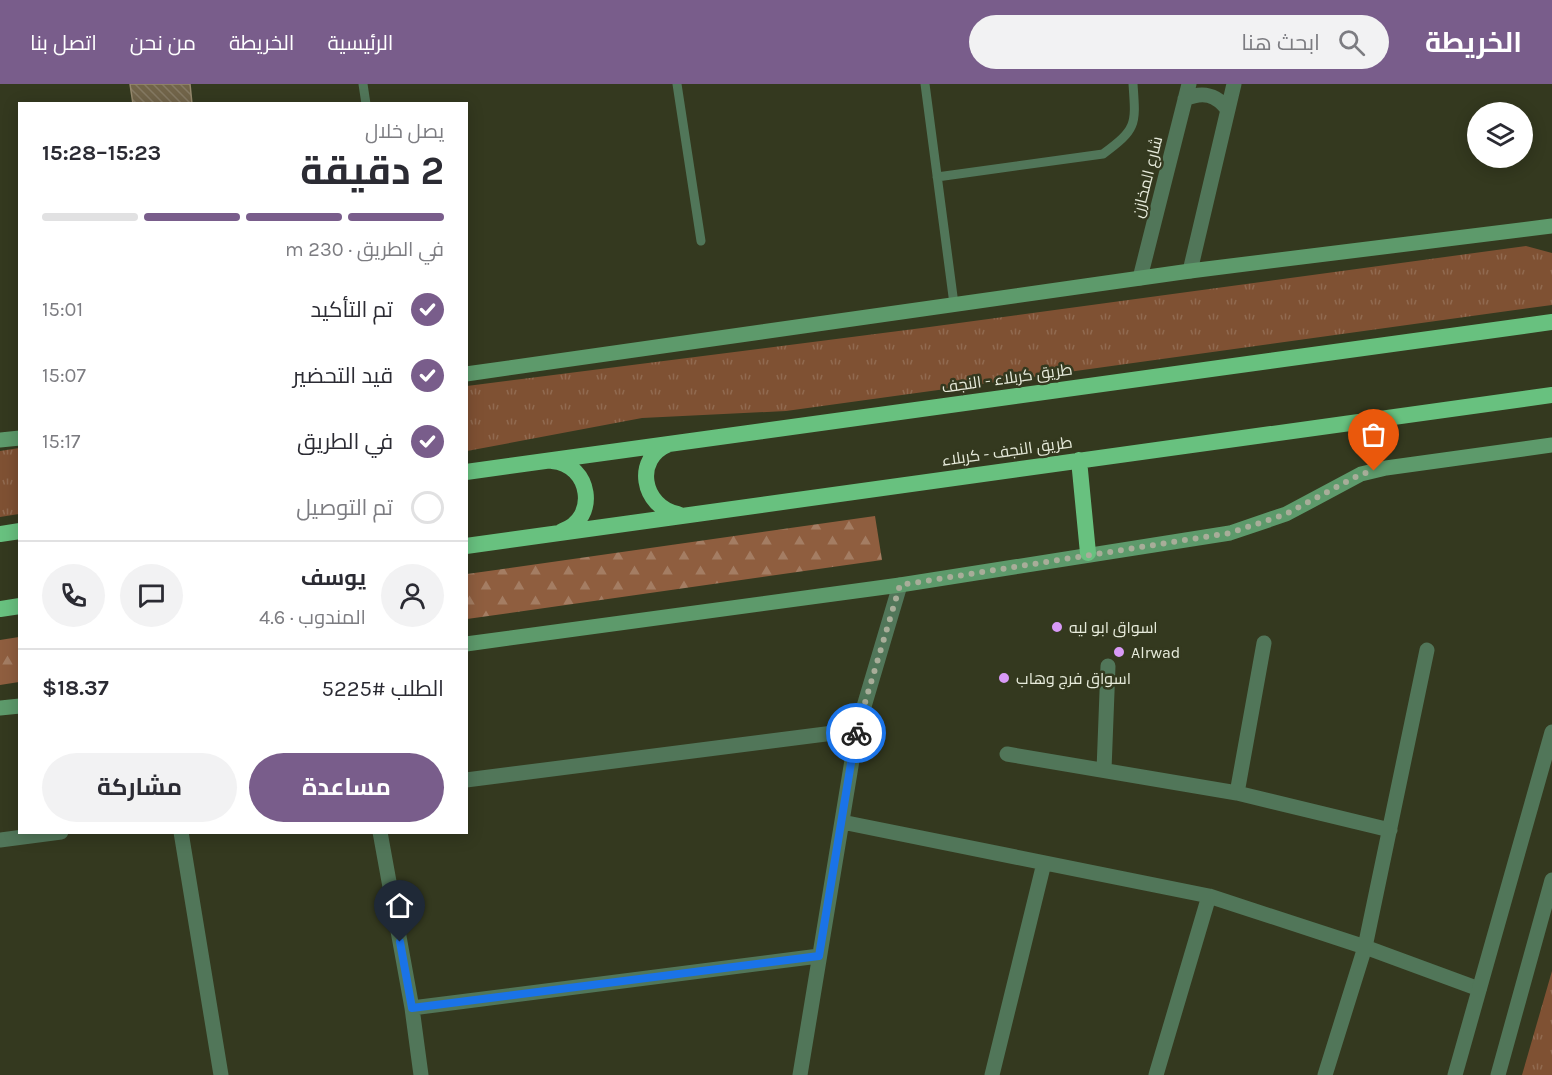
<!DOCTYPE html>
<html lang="ar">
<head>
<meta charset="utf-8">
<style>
  :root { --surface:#fff; --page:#f2f2f3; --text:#2b2b33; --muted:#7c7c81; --line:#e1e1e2; --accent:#795d8b }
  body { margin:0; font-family:Karla,Cairo,sans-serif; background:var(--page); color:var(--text); direction:rtl; height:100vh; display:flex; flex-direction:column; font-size:22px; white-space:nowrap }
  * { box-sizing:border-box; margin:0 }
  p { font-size:20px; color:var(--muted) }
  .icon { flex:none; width:33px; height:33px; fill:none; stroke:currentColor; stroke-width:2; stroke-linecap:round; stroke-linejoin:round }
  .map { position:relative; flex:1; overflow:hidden; direction:ltr }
  .side { position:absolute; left:18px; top:18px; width:450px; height:732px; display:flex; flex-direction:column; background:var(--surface); border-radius:0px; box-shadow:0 3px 15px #0003; direction:rtl }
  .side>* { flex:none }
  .fabs { position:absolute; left:1467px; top:18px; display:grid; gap:12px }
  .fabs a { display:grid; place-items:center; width:66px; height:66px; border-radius:50%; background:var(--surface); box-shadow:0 3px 15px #0003; font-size:30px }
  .pin { position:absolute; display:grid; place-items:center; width:51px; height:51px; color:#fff; margin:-62px -26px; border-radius:50% 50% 50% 0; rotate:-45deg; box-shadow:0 0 6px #0007 }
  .pin .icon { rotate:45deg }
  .courier { position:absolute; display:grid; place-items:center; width:60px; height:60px; margin:-30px; border:4px solid #1a73e8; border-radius:50%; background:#fff; color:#222; box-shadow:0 2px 8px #0007 }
  .head em { font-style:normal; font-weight:700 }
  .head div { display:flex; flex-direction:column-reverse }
  .head { display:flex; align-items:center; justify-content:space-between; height:102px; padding:0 24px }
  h1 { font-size:39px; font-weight:700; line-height:45px }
  .bar { display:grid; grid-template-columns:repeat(4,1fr); gap:9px 6px; align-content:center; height:72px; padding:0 24px }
  .bar i { height:8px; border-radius:4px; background:var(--line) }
  .bar .on { background:var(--accent) }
  .bar p { grid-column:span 4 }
  .line { display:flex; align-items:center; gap:15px; padding:0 24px; border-top:2px solid var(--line) }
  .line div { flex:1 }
  .round { display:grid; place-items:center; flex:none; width:63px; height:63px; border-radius:32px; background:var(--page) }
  ol { padding:0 24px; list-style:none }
  li { display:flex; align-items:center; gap:18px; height:66px }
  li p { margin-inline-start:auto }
  li .icon { padding:6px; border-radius:50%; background:var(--accent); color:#fff; stroke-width:4 }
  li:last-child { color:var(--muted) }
  li i { width:33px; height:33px; border:3px solid var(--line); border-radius:50% }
  .primary-button { display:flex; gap:12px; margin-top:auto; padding:12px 24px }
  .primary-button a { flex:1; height:69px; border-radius:36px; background:var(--accent); color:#fff; font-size:24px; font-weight:700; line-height:69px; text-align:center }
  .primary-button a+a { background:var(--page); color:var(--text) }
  header { display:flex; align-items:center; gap:36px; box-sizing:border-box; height:84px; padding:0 30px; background:var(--accent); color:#fff }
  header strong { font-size:28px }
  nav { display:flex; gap:33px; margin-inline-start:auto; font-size:21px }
  .search { width:420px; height:54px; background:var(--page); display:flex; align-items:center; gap:15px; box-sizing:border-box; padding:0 21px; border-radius:33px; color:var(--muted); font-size:22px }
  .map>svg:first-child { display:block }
  .grass { fill:url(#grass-tufts) }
  .forest { fill:url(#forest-firs) }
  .building { fill:url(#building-back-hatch); stroke:#95886c; stroke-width:1.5 }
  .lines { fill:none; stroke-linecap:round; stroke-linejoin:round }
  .service { stroke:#517659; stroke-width:9 }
  .minor { stroke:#517659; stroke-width:15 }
  .tertiary { stroke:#517659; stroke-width:15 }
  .secondary { stroke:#5d9a6b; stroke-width:15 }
  .trunk { stroke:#68c17f; stroke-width:16 }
  .done { stroke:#a8ad99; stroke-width:6; stroke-dasharray:0 10.8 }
  .route { stroke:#1a73e8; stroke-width:8 }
  .poi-dot { fill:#d99af7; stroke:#34391f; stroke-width:2 }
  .labels { text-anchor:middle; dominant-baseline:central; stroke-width:5; stroke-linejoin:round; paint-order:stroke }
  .street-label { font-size:16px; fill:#e7ebdb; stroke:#34391f }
  .poi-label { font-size:16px; fill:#e7ebdb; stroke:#34391f; text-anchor:start }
</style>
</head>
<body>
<header>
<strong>الخريطة</strong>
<div class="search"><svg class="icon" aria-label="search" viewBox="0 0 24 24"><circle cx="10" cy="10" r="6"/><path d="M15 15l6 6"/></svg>ابحث هنا</div>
<nav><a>الرئيسية</a><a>الخريطة</a><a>من نحن</a><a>اتصل بنا</a></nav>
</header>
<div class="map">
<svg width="1552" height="991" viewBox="0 0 1552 991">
  <defs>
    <pattern id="grass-tufts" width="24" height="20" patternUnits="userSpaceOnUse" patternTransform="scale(1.5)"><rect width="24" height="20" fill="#7f5133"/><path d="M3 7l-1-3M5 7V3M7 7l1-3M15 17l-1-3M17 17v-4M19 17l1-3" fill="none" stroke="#916a50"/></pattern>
    <pattern id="forest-firs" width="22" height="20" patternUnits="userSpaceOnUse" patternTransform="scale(1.5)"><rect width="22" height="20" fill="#8f5e3f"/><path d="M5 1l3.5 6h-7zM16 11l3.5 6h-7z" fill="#a47d63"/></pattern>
    <pattern id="building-back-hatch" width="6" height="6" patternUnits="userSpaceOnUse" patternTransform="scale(1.5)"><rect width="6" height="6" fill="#716449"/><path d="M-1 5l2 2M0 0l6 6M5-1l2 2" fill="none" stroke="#857a63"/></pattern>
  </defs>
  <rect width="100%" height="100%" fill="#34391f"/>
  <!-- grass -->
  <path class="grass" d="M1526 162 1552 169V221L786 327 642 334 467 367V302L922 244Z
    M19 364V430L0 433V367Z
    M1552 887V991H1522Z"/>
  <!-- forest -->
  <path class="forest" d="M875 432 882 476 467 535V490Z
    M19 553V598L0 601V556Z"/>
  <!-- building -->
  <path class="building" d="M130 0H190L192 20H133Z"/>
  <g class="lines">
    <!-- service -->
    <path class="service" d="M363 0 366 20
      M677 0 701 157
      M925 0 954 220
      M937 93 1103 70C1137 45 1136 41 1133 0"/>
    <!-- minor -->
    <path class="minor" d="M1007 670 1237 709 1390 746
      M1104 686 1108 582
      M466 696 857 646
      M1237 709 1264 559
      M842 738 1209 812 1365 863 1479 905
      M181 748 221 991
      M380 748 412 924 421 991
      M0 756 61 748
      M412 924 819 872
      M800 991 857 646 900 501
      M992 991 1044 779
      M1156 991 1209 812
      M1325 991 1365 863 1427 566"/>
    <!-- tertiary -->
    <path class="tertiary" d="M1185 15C1203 7 1216 10 1228 26
      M1190 187 1234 0
      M1140 194 1189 0
      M1455 991 1552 648
      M1498 991 1552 796"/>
    <!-- secondary -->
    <path class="secondary" d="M466 290 1190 187 1552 142
      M0 356 20 354
      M466 560 900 501 1230 449 1286 430 1361 390 1386 384 1552 361
      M0 624 20 622"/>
    <!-- trunk -->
    <path class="trunk" d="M669 360C633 374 642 423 678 430
      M1079 376 1088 469
      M552 377C591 380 599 435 562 447
      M466 388 1552 238
      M0 450 20 447
      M466 462 1552 311
      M0 525 20 522"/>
  </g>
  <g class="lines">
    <!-- done -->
    <path class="done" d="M856 649 900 501 1230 449 1286 430 1361 390 1374 387"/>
    <!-- route -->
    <path class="route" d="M400 858 412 924 819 872 856 649"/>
  </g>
  <!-- markers -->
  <g class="poi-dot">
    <circle cx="1057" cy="543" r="6"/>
    <circle cx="1119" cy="568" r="6"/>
    <circle cx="1004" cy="594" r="6"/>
  </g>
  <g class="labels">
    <!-- street labels -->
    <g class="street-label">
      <text transform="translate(1147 93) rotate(-76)">شارع المخازن</text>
      <text transform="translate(1007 294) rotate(-8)">طريق كربلاء - النجف</text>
      <text transform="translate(1007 367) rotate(-8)">طريق النجف - كربلاء</text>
    </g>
    <!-- poi labels -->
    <g class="poi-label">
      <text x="1069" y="543">اسواق ابو ليه</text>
      <text x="1131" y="568">Alrwad</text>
      <text x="1016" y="594">اسواق فرج وهاب</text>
    </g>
  </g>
</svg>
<div class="fabs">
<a><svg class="icon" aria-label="layers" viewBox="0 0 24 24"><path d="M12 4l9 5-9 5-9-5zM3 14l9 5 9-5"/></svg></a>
</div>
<div class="pin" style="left:1374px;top:387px;background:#ea580c"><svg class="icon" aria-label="bag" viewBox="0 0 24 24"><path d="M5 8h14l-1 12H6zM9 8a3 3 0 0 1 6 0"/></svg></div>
<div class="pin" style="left:400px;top:858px;background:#1f2937"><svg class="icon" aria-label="home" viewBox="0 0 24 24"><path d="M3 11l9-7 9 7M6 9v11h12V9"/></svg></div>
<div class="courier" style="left:856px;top:649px"><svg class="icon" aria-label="bike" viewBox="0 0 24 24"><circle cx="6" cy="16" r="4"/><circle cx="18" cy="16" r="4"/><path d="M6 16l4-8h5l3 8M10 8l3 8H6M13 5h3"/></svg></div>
<section class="side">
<div class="head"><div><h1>2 دقيقة</h1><p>يصل خلال</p></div><em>15:23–15:28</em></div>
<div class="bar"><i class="on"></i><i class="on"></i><i class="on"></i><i></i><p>في الطريق · 230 m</p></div>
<ol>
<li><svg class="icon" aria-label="check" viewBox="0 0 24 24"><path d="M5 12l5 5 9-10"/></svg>تم التأكيد<p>15:01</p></li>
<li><svg class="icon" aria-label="check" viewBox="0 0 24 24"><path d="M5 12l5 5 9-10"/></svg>قيد التحضير<p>15:07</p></li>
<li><svg class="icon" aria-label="check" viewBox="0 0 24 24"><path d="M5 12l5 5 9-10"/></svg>في الطريق<p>15:17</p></li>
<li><i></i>تم التوصيل</li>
</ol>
<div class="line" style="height:108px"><a class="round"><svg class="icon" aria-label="person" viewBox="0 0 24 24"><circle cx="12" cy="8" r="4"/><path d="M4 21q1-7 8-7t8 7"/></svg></a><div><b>يوسف</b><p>المندوب · 4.6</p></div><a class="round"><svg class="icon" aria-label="chat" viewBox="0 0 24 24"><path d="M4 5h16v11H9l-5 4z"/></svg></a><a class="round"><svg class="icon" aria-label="phone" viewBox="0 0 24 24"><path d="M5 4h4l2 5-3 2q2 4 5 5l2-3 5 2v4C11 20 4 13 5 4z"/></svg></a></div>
<div class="line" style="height:78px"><div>الطلب #5225</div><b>$18.37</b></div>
<div class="primary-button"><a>مساعدة</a><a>مشاركة</a></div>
</section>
</div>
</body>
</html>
